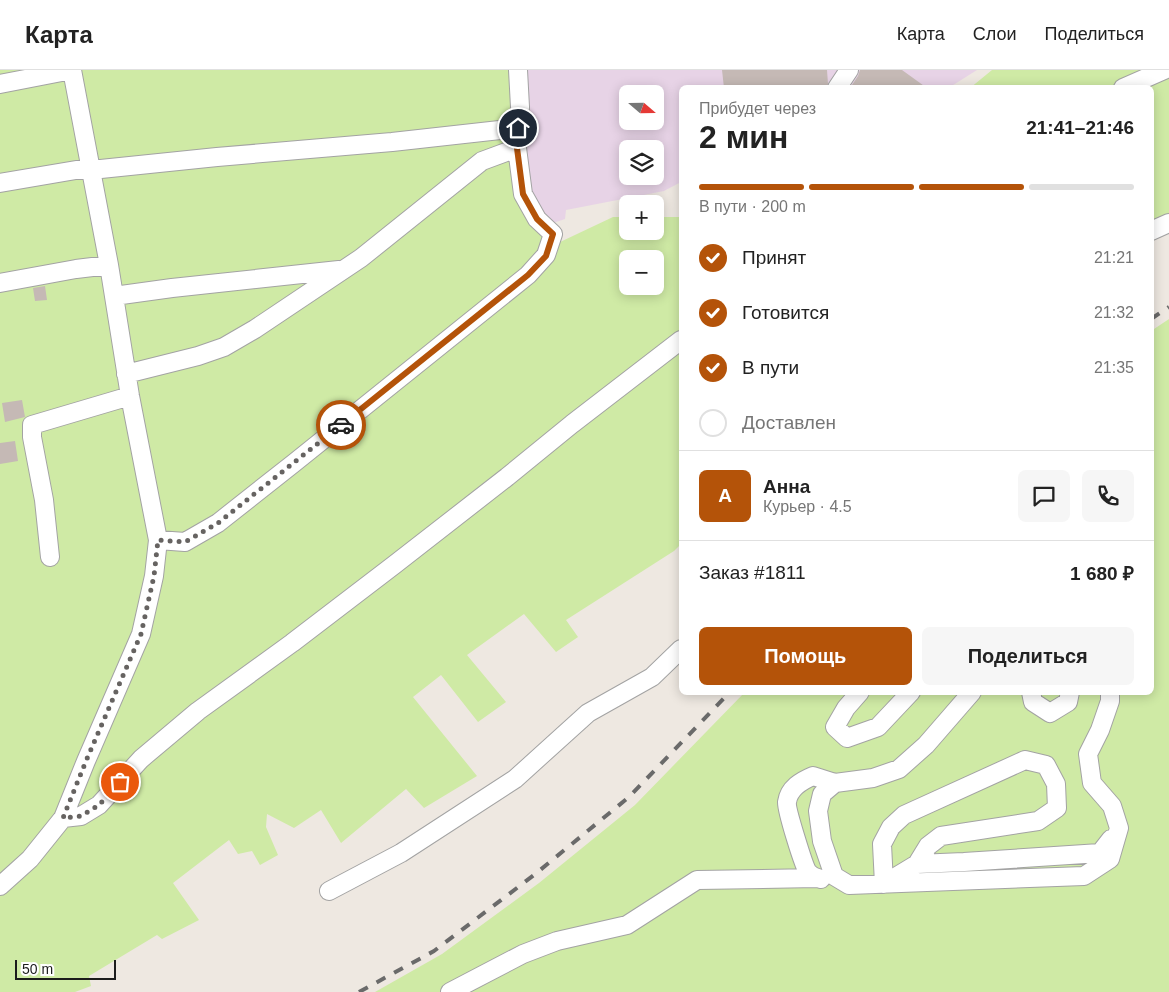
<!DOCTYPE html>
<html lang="ru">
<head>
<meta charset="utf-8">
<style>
  :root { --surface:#fff; --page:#f6f6f6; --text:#222; --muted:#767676; --line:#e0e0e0; --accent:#b45309 }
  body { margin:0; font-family:Helvetica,sans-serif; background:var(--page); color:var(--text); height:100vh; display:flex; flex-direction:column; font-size:19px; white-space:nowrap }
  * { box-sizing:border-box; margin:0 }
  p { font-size:16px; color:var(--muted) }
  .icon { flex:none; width:28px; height:28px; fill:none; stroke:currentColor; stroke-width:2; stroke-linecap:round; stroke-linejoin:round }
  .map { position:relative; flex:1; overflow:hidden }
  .panel { position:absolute; left:679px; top:15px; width:475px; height:610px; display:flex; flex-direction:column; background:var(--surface); border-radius:8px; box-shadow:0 2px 12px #0003 }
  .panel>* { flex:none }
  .needle { width:32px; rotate:110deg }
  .tools { position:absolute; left:619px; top:15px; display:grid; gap:10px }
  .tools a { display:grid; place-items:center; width:45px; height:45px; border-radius:8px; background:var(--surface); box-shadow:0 2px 12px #0003; font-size:25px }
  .scale { position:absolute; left:15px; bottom:12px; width:101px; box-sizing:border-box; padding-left:5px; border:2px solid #1c1c1c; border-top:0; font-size:14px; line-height:18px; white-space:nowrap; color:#1c1c1c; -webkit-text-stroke:4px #fff; paint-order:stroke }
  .pin { position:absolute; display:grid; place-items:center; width:42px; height:42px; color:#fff; margin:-21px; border:2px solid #fff; border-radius:50%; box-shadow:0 1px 5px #0007 }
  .courier { position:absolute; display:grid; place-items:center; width:50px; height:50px; margin:-25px; border:4px solid #b45309; border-radius:50%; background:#fff; color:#222; box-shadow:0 1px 6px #0007 }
  .overview em { font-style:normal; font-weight:600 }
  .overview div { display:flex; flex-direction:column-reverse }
  .overview { display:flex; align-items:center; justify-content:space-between; height:85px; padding:0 20px }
  h1 { font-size:32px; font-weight:600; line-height:38px }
  .bar { display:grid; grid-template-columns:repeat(4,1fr); gap:8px 5px; align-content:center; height:60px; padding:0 20px }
  .bar i { height:6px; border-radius:4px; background:var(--line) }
  .bar .current { background:var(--accent) }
  .bar p { grid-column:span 4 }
  .line { display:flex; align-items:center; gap:12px; padding:0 20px; border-top:1px solid var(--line) }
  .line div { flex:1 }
  .round { display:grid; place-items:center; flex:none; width:52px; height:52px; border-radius:8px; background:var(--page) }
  ol { padding:0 20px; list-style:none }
  li { display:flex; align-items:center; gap:15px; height:55px }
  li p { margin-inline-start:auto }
  li .icon { padding:5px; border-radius:50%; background:var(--accent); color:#fff; stroke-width:4 }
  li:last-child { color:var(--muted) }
  li i { width:28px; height:28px; border:2px solid var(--line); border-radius:50% }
  .action { display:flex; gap:10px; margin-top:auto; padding:10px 20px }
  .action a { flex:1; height:58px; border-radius:8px; background:var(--accent); color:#fff; font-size:20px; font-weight:600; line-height:58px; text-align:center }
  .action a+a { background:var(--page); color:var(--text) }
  header { display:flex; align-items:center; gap:30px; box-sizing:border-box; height:70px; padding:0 25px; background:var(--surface); border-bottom:1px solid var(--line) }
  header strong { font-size:24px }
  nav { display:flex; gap:28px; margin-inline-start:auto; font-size:18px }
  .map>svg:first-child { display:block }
  .industrial { fill:#e7d3e6; fill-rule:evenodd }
  .grass { fill:#cfeaa5; fill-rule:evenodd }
  .building { fill:#c5b9b5 }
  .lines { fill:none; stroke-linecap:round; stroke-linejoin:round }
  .minor-casing { stroke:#a3a3a3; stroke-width:20 }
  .minor { stroke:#fff; stroke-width:18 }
  .rail { stroke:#6a6a6a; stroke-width:4; stroke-dasharray:10 10; stroke-linecap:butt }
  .done { stroke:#666361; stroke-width:5; stroke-dasharray:0 9 }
  .route { stroke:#b45309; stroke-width:6 }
</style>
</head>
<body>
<header>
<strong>Карта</strong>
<nav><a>Карта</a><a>Слои</a><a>Поделиться</a></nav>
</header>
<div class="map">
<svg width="1169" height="922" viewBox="0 0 1169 922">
  <rect width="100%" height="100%" fill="#eee8e1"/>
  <!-- industrial -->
  <path class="industrial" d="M524 0H977L950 17 681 18V112L664 121 566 140 565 149 553 153 534 134 520 74ZM628 24H655V51H628ZM628 79H655V106H628Z"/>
  <!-- grass -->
  <path class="grass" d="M0 0H512L513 50 542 162 543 174 558 173 613 147H627L628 161H655V147H681V474L674 481 566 550 578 567 556 582 524 544 467 585 506 632 478 652 441 605 413 627 477 706 424 738 406 719 341 773 321 740 294 758 267 744 266 757 278 785 260 795 252 781 238 784 229 770 173 813 199 850 162 869 157 865 89 906 91 916 75 922H0ZM628 189H655V216H628Z
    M992 0H1169V147L1151 155V18H970Z
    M1169 249V922H375L442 884 539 813 635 735 744 623 1151 622V261Z"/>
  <!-- building -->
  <path class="building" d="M722 0H827L828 14 826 18H724Z
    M860 0H902L927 18H850L858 6Z
    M45 216 47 230 35 231 33 218Z
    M22 330 25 347 5 352 2 333Z
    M15 371 18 391 0 394V373Z"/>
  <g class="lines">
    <!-- minor casing -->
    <g class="minor-casing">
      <path id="minor" d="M72 0 109 195 130 326 158 470
        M0 14 72 0
        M837 18 849 0
        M1123 18 1164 0
        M0 113 76 100H91L217 87 392 72 518 58
        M1151 161 1169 153
        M0 213 76 199 109 195
        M114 226 172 218 339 200
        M126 304 198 286 224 277 255 259 361 188 482 91 517 78
        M50 487 44 430 32 367V355L130 326
        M860 622 846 638 835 657 847 668 878 657 911 622
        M972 622 926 675 899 699 873 708 835 713 822 724 818 741 822 771 834 806 849 815 1084 806 1110 789 1119 758 1112 736 1092 713 1088 684 1100 660 1110 631V622
        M1031 622 1033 632 1050 643 1068 632 1070 622
        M63 748 86 691 141 564 154 506 158 470 185 472 218 453 294 393 528 205 546 185 553 164 537 149 523 124 517 78 520 37 518 0
        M917 794 884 814 882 774 891 757 904 745 1025 690 1046 695 1056 714 1057 738 1038 751 941 766 928 776 917 794 964 792 1100 783 1111 769
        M821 809C817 808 811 806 808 802 804 797 786 739 787 732 789 718 801 711 813 706L835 713
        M0 816 30 789 63 748 81 746 99 735 141 689 198 641 292 573 394 495 507 407 572 354 681 270
        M329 821 401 783 515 709 588 643 652 607 681 579
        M450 922 523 884 557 871 627 855 697 810 817 808"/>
    </g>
    <!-- minor -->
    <use href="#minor" class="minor"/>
    <!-- rail -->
    <path class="rail" d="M1151 249 1169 237
      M359 922 434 881 534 805 629 727 730 622"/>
  </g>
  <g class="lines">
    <!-- done -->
    <path class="done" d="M120 712 99 735 81 746 63 748 86 691 141 564 154 506 158 470 185 472 218 453 341 355"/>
    <!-- route -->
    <path class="route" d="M341 355 528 205 546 186 553 164 537 149 523 124 517 78 518 58"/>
  </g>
</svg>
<div class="tools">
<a><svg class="needle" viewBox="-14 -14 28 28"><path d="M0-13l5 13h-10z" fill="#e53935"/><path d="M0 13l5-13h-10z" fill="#767676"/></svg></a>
<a><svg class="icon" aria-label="layers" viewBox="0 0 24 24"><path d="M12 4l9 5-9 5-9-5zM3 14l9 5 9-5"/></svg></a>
<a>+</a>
<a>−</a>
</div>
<div class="scale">50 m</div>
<div class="pin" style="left:120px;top:712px;background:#ea580c"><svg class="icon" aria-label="bag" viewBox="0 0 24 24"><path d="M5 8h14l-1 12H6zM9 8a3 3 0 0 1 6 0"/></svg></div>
<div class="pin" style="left:518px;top:58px;background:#1f2937"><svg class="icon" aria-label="home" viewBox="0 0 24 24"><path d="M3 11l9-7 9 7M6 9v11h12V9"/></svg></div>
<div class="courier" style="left:341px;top:355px"><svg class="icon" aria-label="car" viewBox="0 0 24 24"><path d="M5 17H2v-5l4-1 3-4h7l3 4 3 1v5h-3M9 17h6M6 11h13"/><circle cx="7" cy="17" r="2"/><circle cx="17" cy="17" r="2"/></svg></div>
<section class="panel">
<div class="overview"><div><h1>2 мин</h1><p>Прибудет через</p></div><em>21:41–21:46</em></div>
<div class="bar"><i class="current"></i><i class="current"></i><i class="current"></i><i></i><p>В пути · 200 m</p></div>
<ol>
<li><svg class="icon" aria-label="check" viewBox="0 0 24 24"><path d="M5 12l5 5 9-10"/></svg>Принят<p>21:21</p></li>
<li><svg class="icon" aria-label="check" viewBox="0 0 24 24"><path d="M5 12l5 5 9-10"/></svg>Готовится<p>21:32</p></li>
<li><svg class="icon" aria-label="check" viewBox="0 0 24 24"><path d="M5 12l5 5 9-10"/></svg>В пути<p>21:35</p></li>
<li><i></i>Доставлен</li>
</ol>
<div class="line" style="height:90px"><b class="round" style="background:var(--accent);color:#fff">А</b><div><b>Анна</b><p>Курьер · 4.5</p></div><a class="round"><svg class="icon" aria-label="chat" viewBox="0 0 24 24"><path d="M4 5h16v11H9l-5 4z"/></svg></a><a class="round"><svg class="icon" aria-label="phone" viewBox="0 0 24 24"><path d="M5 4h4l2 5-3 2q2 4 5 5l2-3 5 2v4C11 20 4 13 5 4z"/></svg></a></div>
<div class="line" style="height:65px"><div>Заказ #1811</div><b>1 680 ₽</b></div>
<div class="action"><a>Помощь</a><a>Поделиться</a></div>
</section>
</div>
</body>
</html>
